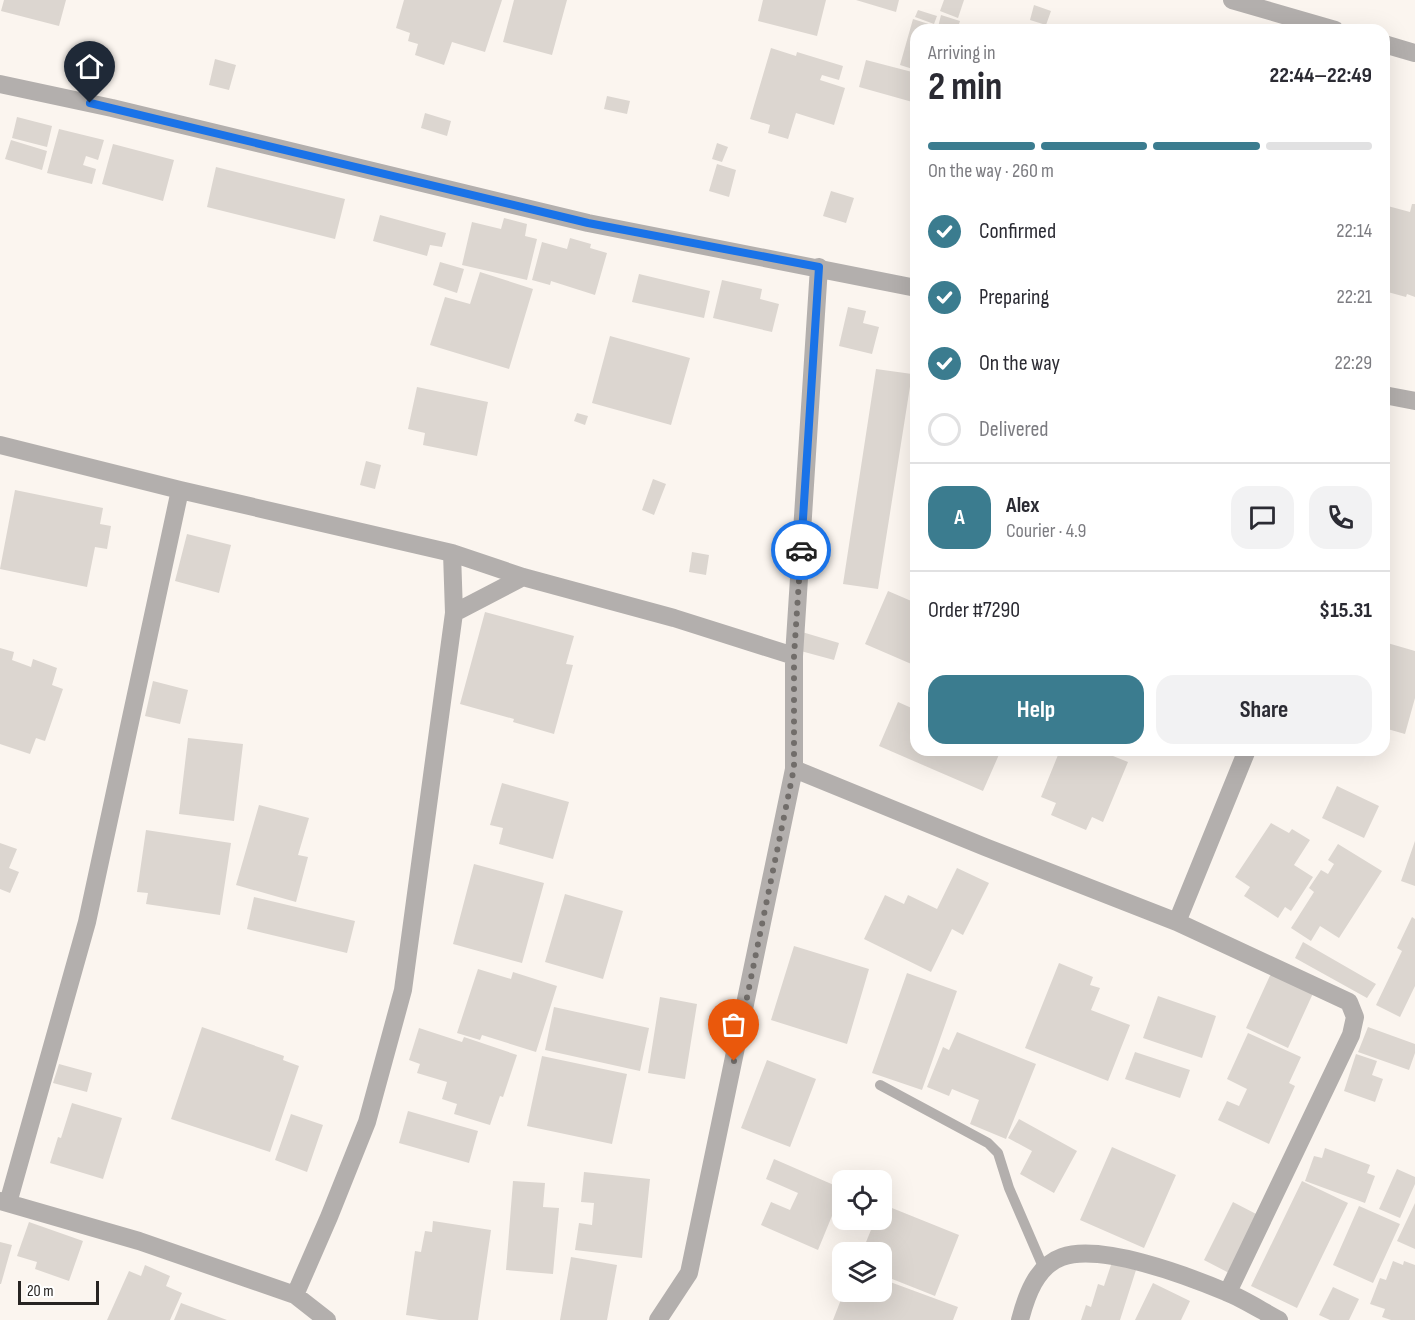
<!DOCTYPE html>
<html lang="en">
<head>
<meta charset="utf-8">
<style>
  :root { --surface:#fff; --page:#f2f2f3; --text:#2b2b33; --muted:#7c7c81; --line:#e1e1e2; --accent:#3b7c8f }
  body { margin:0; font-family:"Sofia Sans Condensed",sans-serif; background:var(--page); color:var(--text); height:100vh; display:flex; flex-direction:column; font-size:22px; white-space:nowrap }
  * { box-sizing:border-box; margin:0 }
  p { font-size:20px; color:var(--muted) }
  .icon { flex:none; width:33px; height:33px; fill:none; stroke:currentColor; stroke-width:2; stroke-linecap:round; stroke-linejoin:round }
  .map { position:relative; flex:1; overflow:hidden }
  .panel { position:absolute; left:910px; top:24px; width:480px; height:732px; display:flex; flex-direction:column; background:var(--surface); border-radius:18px; box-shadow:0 6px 24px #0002 }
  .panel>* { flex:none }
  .buttons { position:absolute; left:832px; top:1170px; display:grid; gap:12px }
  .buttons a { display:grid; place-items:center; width:60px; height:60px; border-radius:12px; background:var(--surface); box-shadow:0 6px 24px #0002; font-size:30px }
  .scale { position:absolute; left:18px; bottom:15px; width:81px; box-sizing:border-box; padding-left:6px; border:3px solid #272422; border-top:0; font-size:16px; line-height:21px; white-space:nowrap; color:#272422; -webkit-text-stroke:4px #fff; paint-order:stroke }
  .pin { position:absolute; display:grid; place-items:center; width:51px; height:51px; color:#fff; margin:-62px -26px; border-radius:50% 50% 50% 0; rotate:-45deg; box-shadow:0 0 6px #0007 }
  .pin .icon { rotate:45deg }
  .courier { position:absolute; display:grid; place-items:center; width:60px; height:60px; margin:-30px; border:4px solid #1a73e8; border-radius:50%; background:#fff; color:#222; box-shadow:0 2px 8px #0007 }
  .summary em { font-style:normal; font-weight:700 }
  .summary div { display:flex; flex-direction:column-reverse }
  .summary { display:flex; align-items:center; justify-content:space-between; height:102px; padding:0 18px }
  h1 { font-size:39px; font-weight:700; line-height:45px }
  .bar { display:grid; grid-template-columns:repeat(4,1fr); gap:9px 6px; align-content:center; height:72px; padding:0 18px }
  .bar i { height:8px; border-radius:4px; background:var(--line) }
  .bar .current { background:var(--accent) }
  .bar p { grid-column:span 4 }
  .line { display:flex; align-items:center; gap:15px; padding:0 18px; border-top:2px solid var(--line) }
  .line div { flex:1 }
  .round { display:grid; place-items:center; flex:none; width:63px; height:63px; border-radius:18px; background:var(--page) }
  ol { padding:0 18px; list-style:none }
  li { display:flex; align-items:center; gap:18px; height:66px }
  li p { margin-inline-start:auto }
  li .icon { padding:6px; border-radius:50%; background:var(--accent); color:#fff; stroke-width:4 }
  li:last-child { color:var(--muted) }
  li i { width:33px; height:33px; border:3px solid var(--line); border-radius:50% }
  .primary-button { display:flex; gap:12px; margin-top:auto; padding:12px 18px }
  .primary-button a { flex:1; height:69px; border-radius:18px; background:var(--accent); color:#fff; font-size:24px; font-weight:700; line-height:69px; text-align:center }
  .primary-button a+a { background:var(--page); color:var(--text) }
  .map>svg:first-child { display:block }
  .building { fill:#dcd6d0 }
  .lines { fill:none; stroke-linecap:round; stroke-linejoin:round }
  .service { stroke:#b3afad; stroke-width:10 }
  .minor { stroke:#b3afad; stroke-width:18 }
  .done { stroke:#716d6a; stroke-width:6; stroke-dasharray:0 10.8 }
  .route { stroke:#1a73e8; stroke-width:8 }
</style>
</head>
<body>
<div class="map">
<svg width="1415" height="1320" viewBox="0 0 1415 1320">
  <rect width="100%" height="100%" fill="#fbf5ef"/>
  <!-- building -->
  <path class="building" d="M4 0H66L59 26 1 11Z
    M404 0H502L485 52 452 42 444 65 415 55 418 44 408 41 410 33 396 28Z
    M514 0H567L552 55 503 42Z
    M763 0H826L817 36 758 21Z
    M856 0H899L896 12Z
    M944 0H964L958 18 940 11Z
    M1034 5 1051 11 1046 25 1030 20Z
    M918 10 937 16 934 24 915 17Z
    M941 15 960 21 957 30H916V70L900 65 913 19 938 27Z
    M771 48 796 56 797 52 843 66 839 80 822 75 820 80 845 88 834 125 796 113 788 139 768 133 770 125 750 119Z
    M215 59 236 65 229 90 209 85Z
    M866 60 916 73V103L859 87Z
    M607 96 630 101 627 114 604 109Z
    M425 113 451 121 447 136 421 128Z
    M17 117 52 126 47 147 12 138Z
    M59 129 104 140 98 160 86 156 83 165 96 169 92 184 47 173Z
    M11 140 47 151 42 170 5 159Z
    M717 143 728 147 722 162 712 159Z
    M113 144 174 160 163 201 102 184Z
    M717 164 736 170 729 197 709 191Z
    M216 167 345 199 335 239 207 207Z
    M831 191 854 198 846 223 823 216Z
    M1412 204H1415V297L1407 294 1406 297 1384 291V205L1410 212Z
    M380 215 446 233 442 247 430 245 427 256 373 241Z
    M504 218 527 224 525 236 537 239 527 280 462 265 472 222 501 229Z
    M570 238 591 244 590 248 607 253 595 295 551 281 550 285 532 280 542 242 567 249Z
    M440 262 464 269 457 293 433 285Z
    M480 272 533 289 509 369 430 345 445 297 470 304Z
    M639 274 710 291 704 318 632 302Z
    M722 280 762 289 760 299 779 304 772 332 713 318Z
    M848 307 866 311 863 323 879 327 872 354 839 346Z
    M610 336 690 358 671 425 592 403Z
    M876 369 912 374 878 589 843 584Z
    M417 387 488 402 477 456 423 445 425 433 408 429Z
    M577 413 588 416 585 425 574 421Z
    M366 461 381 465 375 489 360 485Z
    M653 479 666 484 654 515 642 510Z
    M15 490 103 508 100 524 111 526 107 549 95 547 87 587 0 569Z
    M187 534 231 545 219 593 175 581Z
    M692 552 709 555 706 575 689 572Z
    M888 591 916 603V666L865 644Z
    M485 612 574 636 566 664 573 665 554 734 513 722 514 719 460 704Z
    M802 632 839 643 834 660 797 650Z
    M1384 642 1415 651V698L1405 734 1384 728Z
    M0 648 14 652 12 660 31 667 33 659 57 668 52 685 63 689 45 741 36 738 30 754 0 744Z
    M153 681 188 690 180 724 145 716Z
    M898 702 916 710V750H1001L983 791 879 746Z
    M188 738 243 744 234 821 179 814Z
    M1060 750H1098L1128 762 1103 822 1092 817 1086 830 1051 815 1056 803 1041 797Z
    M502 783 569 802 553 859 499 844 503 828 490 825Z
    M1337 786 1379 806 1364 838 1322 818Z
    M259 805 309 818 298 855 308 857 296 902 236 885Z
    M1271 823 1289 833 1292 829 1310 840 1294 865 1313 877 1291 911 1285 907 1278 918 1244 896 1250 887 1235 877Z
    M146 830 231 843 220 915 146 904 148 893 137 892Z
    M1415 841V886L1401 881Z
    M0 843 17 849 9 868 19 872 10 893 0 889Z
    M1338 844 1382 871 1339 938 1320 926 1311 941 1291 928 1314 892 1309 888 1321 870 1328 874 1334 864 1328 860Z
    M474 864 544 883 522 963 453 944Z
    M957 868 989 883 963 935 952 929 931 972 864 939 885 895 904 904 908 895 937 909Z
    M565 894 623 911 603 979 545 962Z
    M254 897 355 921 347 953 247 929Z
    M1412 917 1415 919V986L1400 1017 1376 1005 1402 951 1397 948Z
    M1303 942 1376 984 1367 998 1295 958Z
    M794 946 869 969 847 1044 771 1020Z
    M1059 963 1093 977 1090 985 1100 988 1091 1010 1130 1025 1108 1081 1025 1048Z
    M478 969 511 979 513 972 557 986 536 1052 482 1035 480 1040 457 1033Z
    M1273 969 1315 989 1288 1048 1246 1028Z
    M907 973 957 991 922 1090 872 1073Z
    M1158 996 1216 1016 1202 1058 1143 1038Z
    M660 997 697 1004 685 1079 648 1073Z
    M554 1007 649 1028 640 1071 545 1050Z
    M202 1027 284 1056 283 1060 299 1066 270 1152 171 1119Z
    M1368 1027 1415 1044V1053L1409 1070 1358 1052Z
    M419 1028 462 1042 464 1037 517 1055 503 1097 500 1096 490 1125 454 1114 457 1104 442 1099 447 1082 417 1073 420 1064 409 1060Z
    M957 1032 1036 1064 1006 1139 970 1124 979 1100 952 1089 949 1096 927 1087 943 1047 949 1050Z
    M1248 1033 1301 1057 1289 1083 1295 1086 1269 1144 1218 1120 1227 1101 1239 1106 1247 1089 1227 1079Z
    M1135 1052 1190 1070 1180 1098 1125 1079Z
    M1356 1054 1377 1061 1372 1075 1383 1079 1375 1102 1344 1091Z
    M542 1056 627 1074 612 1144 527 1126Z
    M767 1060 816 1079 790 1147 741 1128Z
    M59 1064 92 1073 87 1092 53 1083Z
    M72 1103 122 1118 103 1179 50 1163 58 1137 61 1138Z
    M408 1111 478 1131 469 1163 399 1143Z
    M291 1114 323 1125 307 1172 275 1160Z
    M1019 1119 1077 1151 1054 1193 1020 1174 1032 1151 1008 1138Z
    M1112 1147 1176 1175 1144 1248 1080 1220Z
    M1325 1148 1370 1165 1367 1173 1375 1176 1365 1203 1305 1181 1314 1156 1322 1158Z
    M774 1159 843 1189 818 1250 761 1225 771 1202 790 1210 798 1193 766 1179Z
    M1397 1169 1415 1177V1184L1400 1218 1379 1209Z
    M584 1172 650 1179 642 1258 575 1250 579 1223 592 1225 594 1203 581 1202Z
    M513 1181 545 1183 543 1207 559 1208 553 1274 506 1270Z
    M1302 1181 1348 1203 1297 1308 1251 1286Z
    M1233 1202 1260 1216 1231 1274 1204 1260Z
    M1415 1203V1249L1397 1241Z
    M882 1204 959 1235 935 1296 882 1275V1252H862L875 1220H882Z
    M1359 1206 1400 1224 1373 1283 1333 1265Z
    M433 1221 491 1230 478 1320H439L406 1315 415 1251 421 1252 425 1231 432 1232Z
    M29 1222 83 1241 69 1281 35 1269 37 1262 17 1256Z
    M0 1242 12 1245 1 1284H0Z
    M571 1257 617 1265 607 1320H560Z
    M1393 1261 1403 1265 1404 1261 1415 1265V1320H1391L1382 1317 1385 1309 1370 1304 1380 1278 1386 1280Z
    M1112 1262 1136 1270 1120 1320H1081L1086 1305 1091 1307 1098 1284 1104 1286Z
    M145 1265 170 1276 166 1286 182 1293 170 1320H107L129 1271 141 1276Z
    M843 1268V1292H882V1279L958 1307 953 1320H833L842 1297 833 1293Z
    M1153 1283 1190 1301 1181 1320H1135Z
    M1333 1287 1359 1299 1349 1320H1330L1319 1315Z
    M181 1303 227 1320H174Z"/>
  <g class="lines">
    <!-- service -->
    <path class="service" d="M880 1085 988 1143 998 1153 1009 1188 1044 1269"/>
    <!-- minor -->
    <path class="minor" d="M1232 0 1335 30
      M1384 44 1415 53
      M0 84 112 108 588 223 916 288
      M1384 395 1415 401
      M0 445 180 490 452 553 523 577 674 618 794 656
      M454 613 523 577
      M794 769 985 847 1177 922 1349 1002 1355 1017 1351 1035 1228 1292
      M1177 922 1247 750
      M0 1201 139 1241 295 1295 327 1320
      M8 1203 87 922 180 490
      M295 1295 329 1217 367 1122 403 990 454 613 452 553
      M658 1320 689 1273 794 769V656L819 267
      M1020 1320C1026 1297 1036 1266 1062 1257 1101 1243 1188 1276 1226 1292 1244 1299 1262 1311 1279 1320"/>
  </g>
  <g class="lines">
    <!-- done -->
    <path class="done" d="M734 1061 794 768V656L801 550"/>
    <!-- route -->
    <path class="route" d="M90 103 588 223 819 267 801 550"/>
  </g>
</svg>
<div class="buttons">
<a><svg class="icon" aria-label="locate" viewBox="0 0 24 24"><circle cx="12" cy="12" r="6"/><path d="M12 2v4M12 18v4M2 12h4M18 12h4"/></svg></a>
<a><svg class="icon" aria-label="layers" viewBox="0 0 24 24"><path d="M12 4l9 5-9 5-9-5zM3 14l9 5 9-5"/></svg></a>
</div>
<div class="scale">20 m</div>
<div class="pin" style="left:734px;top:1061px;background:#ea580c"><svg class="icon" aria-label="bag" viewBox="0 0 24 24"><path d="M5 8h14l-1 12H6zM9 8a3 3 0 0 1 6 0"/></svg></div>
<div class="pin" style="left:90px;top:103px;background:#1f2937"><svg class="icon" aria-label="home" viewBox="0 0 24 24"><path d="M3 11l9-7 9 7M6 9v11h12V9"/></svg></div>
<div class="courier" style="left:801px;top:550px"><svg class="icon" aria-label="car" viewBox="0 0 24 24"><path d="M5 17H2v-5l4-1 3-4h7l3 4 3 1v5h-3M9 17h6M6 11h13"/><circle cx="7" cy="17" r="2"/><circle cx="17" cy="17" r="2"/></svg></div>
<section class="panel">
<div class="summary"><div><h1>2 min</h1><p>Arriving in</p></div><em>22:44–22:49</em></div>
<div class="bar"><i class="current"></i><i class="current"></i><i class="current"></i><i></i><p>On the way · 260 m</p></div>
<ol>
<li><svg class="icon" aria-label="check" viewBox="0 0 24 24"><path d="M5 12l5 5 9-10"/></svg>Confirmed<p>22:14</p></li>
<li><svg class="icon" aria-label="check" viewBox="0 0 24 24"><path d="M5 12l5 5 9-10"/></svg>Preparing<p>22:21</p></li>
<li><svg class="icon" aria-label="check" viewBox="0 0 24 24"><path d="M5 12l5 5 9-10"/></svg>On the way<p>22:29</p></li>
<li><i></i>Delivered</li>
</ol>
<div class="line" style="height:108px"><b class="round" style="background:var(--accent);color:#fff">A</b><div><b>Alex</b><p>Courier · 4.9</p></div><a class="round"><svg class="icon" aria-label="chat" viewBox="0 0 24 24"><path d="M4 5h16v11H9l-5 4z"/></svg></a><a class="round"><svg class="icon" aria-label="phone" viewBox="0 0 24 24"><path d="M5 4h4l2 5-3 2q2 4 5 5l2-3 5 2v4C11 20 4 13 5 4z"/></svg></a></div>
<div class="line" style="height:78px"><div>Order #7290</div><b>$15.31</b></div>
<div class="primary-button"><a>Help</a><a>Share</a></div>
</section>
</div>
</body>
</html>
